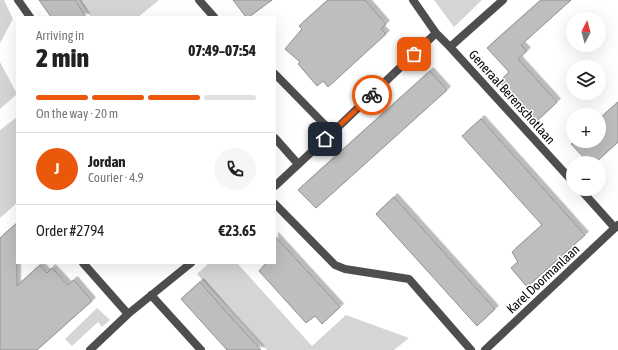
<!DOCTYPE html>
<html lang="en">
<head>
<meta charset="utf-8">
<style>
  :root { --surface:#fff; --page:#f6f6f6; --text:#222; --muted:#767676; --line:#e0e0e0; --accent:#ea580c }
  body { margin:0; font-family:"Asap Condensed",sans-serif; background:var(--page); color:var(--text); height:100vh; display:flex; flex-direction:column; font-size:15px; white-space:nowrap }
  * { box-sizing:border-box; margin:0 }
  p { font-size:13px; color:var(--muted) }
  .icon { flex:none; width:22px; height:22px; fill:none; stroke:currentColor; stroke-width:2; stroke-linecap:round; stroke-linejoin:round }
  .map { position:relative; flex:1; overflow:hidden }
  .side { position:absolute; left:16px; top:16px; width:260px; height:248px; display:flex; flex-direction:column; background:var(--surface); border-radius:0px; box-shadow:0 4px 16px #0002 }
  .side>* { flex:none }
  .needle { width:26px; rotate:6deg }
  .tools { position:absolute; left:566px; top:12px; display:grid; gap:8px }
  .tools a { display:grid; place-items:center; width:40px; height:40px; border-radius:50%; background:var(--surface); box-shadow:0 4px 16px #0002; font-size:20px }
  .pin { position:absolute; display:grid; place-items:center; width:34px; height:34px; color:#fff; margin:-17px; border-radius:8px; box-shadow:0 2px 6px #0006 }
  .courier { position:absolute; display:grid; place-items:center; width:40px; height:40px; margin:-20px; border:3px solid #ea580c; border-radius:50%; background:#fff; color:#222; box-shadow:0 1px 5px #0007 }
  .headline em { font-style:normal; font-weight:800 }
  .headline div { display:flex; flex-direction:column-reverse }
  .headline { display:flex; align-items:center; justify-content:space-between; height:68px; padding:0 20px }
  h1 { font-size:26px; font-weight:800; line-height:30px }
  .bar { display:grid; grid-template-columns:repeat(4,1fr); gap:6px 4px; align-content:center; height:48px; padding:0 20px }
  .bar i { height:5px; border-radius:3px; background:var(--line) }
  .bar .current { background:var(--accent) }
  .bar p { grid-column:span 4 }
  .line { display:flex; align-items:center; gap:10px; padding:0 20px; border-top:1px solid var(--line) }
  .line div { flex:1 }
  .round { display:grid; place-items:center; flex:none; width:42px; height:42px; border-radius:21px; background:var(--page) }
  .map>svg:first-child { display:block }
  .green { fill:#d5d5d5 }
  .building { fill:#bebebe; stroke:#929292; filter:url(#shadow) }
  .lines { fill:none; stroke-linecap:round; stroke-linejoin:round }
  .lane { stroke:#4e4e4e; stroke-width:8 }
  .street { stroke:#4e4e4e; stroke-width:8 }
  .done { stroke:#595959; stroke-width:4; stroke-dasharray:0 7.2 }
  .route { stroke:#ea580c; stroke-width:5 }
  .labels { text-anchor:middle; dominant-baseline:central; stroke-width:3; stroke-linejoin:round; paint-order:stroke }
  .street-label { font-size:13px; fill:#000; stroke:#fff }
</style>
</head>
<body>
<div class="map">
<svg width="618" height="350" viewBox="0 0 618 350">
  <defs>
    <filter id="shadow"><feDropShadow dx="3.5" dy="-3.5" stdDeviation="0" flood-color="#0004"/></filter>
  </defs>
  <rect width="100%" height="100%" fill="#fff"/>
  <!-- green -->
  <path class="green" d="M0 0H4L13 19 0 43Z
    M79 0H159L138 17H91Z
    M434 0H482L454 27Z
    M0 62 17 94 0 109Z
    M17 117V203L0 218V130Z
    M209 263H237L312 346 346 315 409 338 394 350H267L197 274Z
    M97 308 110 320 102 327 98 322 72 346 65 339Z"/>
  <!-- building -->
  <path class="building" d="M39 0H75L86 17H51Z
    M233 0H272L249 17H246Z
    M328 0H365L386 24 381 29 386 34 328 87 323 81 317 86 298 64 300 62 285 49 302 29 299 26Z
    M541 0H571L521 45 527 51 518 59 557 102 536 122 499 82 509 72 487 48Z
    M430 71 447 90 316 208 298 190Z
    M618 102V142L595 163H589L571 144 575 141H599V119Z
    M481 119 585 235 527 287 511 268 518 262 512 252 542 225 462 136Z
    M394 197 495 309 477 326 376 214Z
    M17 223V286L40 265 47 273 52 268 68 285 74 280 92 301 37 350H0V238Z
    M275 236 340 307 322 324 315 316 306 323 259 271 266 263H275Z
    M200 282 229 315 261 350H227L181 299Z"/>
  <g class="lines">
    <!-- lane -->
    <path class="lane" d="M199 0 214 17
      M275 74 324 124 334 131"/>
    <!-- street -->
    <path class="street" d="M18 0 30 17
      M413 0 436 33 450 47 573 182
      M450 47 503 0
      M275 138 298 164
      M275 186 334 131 436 33
      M580 189 615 228
      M275 204 335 265 345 269 409 279 471 350
      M83 263 128 314
      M151 295 201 350
      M90 350 128 314 191 263
      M485 350 618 225"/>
  </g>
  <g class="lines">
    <!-- done -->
    <path class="done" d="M372 95 414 54"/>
    <!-- route -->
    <path class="route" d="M325 139 372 95"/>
  </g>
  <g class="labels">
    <!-- street labels -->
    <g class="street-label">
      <text transform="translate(512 97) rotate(48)">Generaal Berenschotlaan</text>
      <text transform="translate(543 279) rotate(-43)">Karel Doormanlaan</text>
    </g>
  </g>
</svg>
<div class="tools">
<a><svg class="needle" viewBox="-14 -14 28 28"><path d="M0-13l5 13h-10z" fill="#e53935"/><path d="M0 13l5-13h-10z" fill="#767676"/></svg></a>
<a><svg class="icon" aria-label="layers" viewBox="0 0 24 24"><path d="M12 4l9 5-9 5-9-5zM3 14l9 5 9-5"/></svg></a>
<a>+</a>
<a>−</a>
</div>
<div class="pin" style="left:414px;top:54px;background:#ea580c"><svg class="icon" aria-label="bag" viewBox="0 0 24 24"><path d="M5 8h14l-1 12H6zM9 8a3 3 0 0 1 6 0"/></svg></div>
<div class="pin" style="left:325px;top:139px;background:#1f2937"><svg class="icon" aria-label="home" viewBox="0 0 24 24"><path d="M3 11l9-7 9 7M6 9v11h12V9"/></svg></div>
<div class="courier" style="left:372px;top:95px"><svg class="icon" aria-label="bike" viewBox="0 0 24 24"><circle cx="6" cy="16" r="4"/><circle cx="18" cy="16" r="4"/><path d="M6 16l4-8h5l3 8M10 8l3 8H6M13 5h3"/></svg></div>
<section class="side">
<div class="headline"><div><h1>2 min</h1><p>Arriving in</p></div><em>07:49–07:54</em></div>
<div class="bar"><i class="current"></i><i class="current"></i><i class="current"></i><i></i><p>On the way · 20 m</p></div>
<div class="line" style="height:72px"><b class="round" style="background:var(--accent);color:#fff">J</b><div><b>Jordan</b><p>Courier · 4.9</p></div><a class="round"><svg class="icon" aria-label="phone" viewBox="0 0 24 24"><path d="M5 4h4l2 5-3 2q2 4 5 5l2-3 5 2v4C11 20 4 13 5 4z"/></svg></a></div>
<div class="line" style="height:52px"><div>Order #2794</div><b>€23.65</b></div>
</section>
</div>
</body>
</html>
